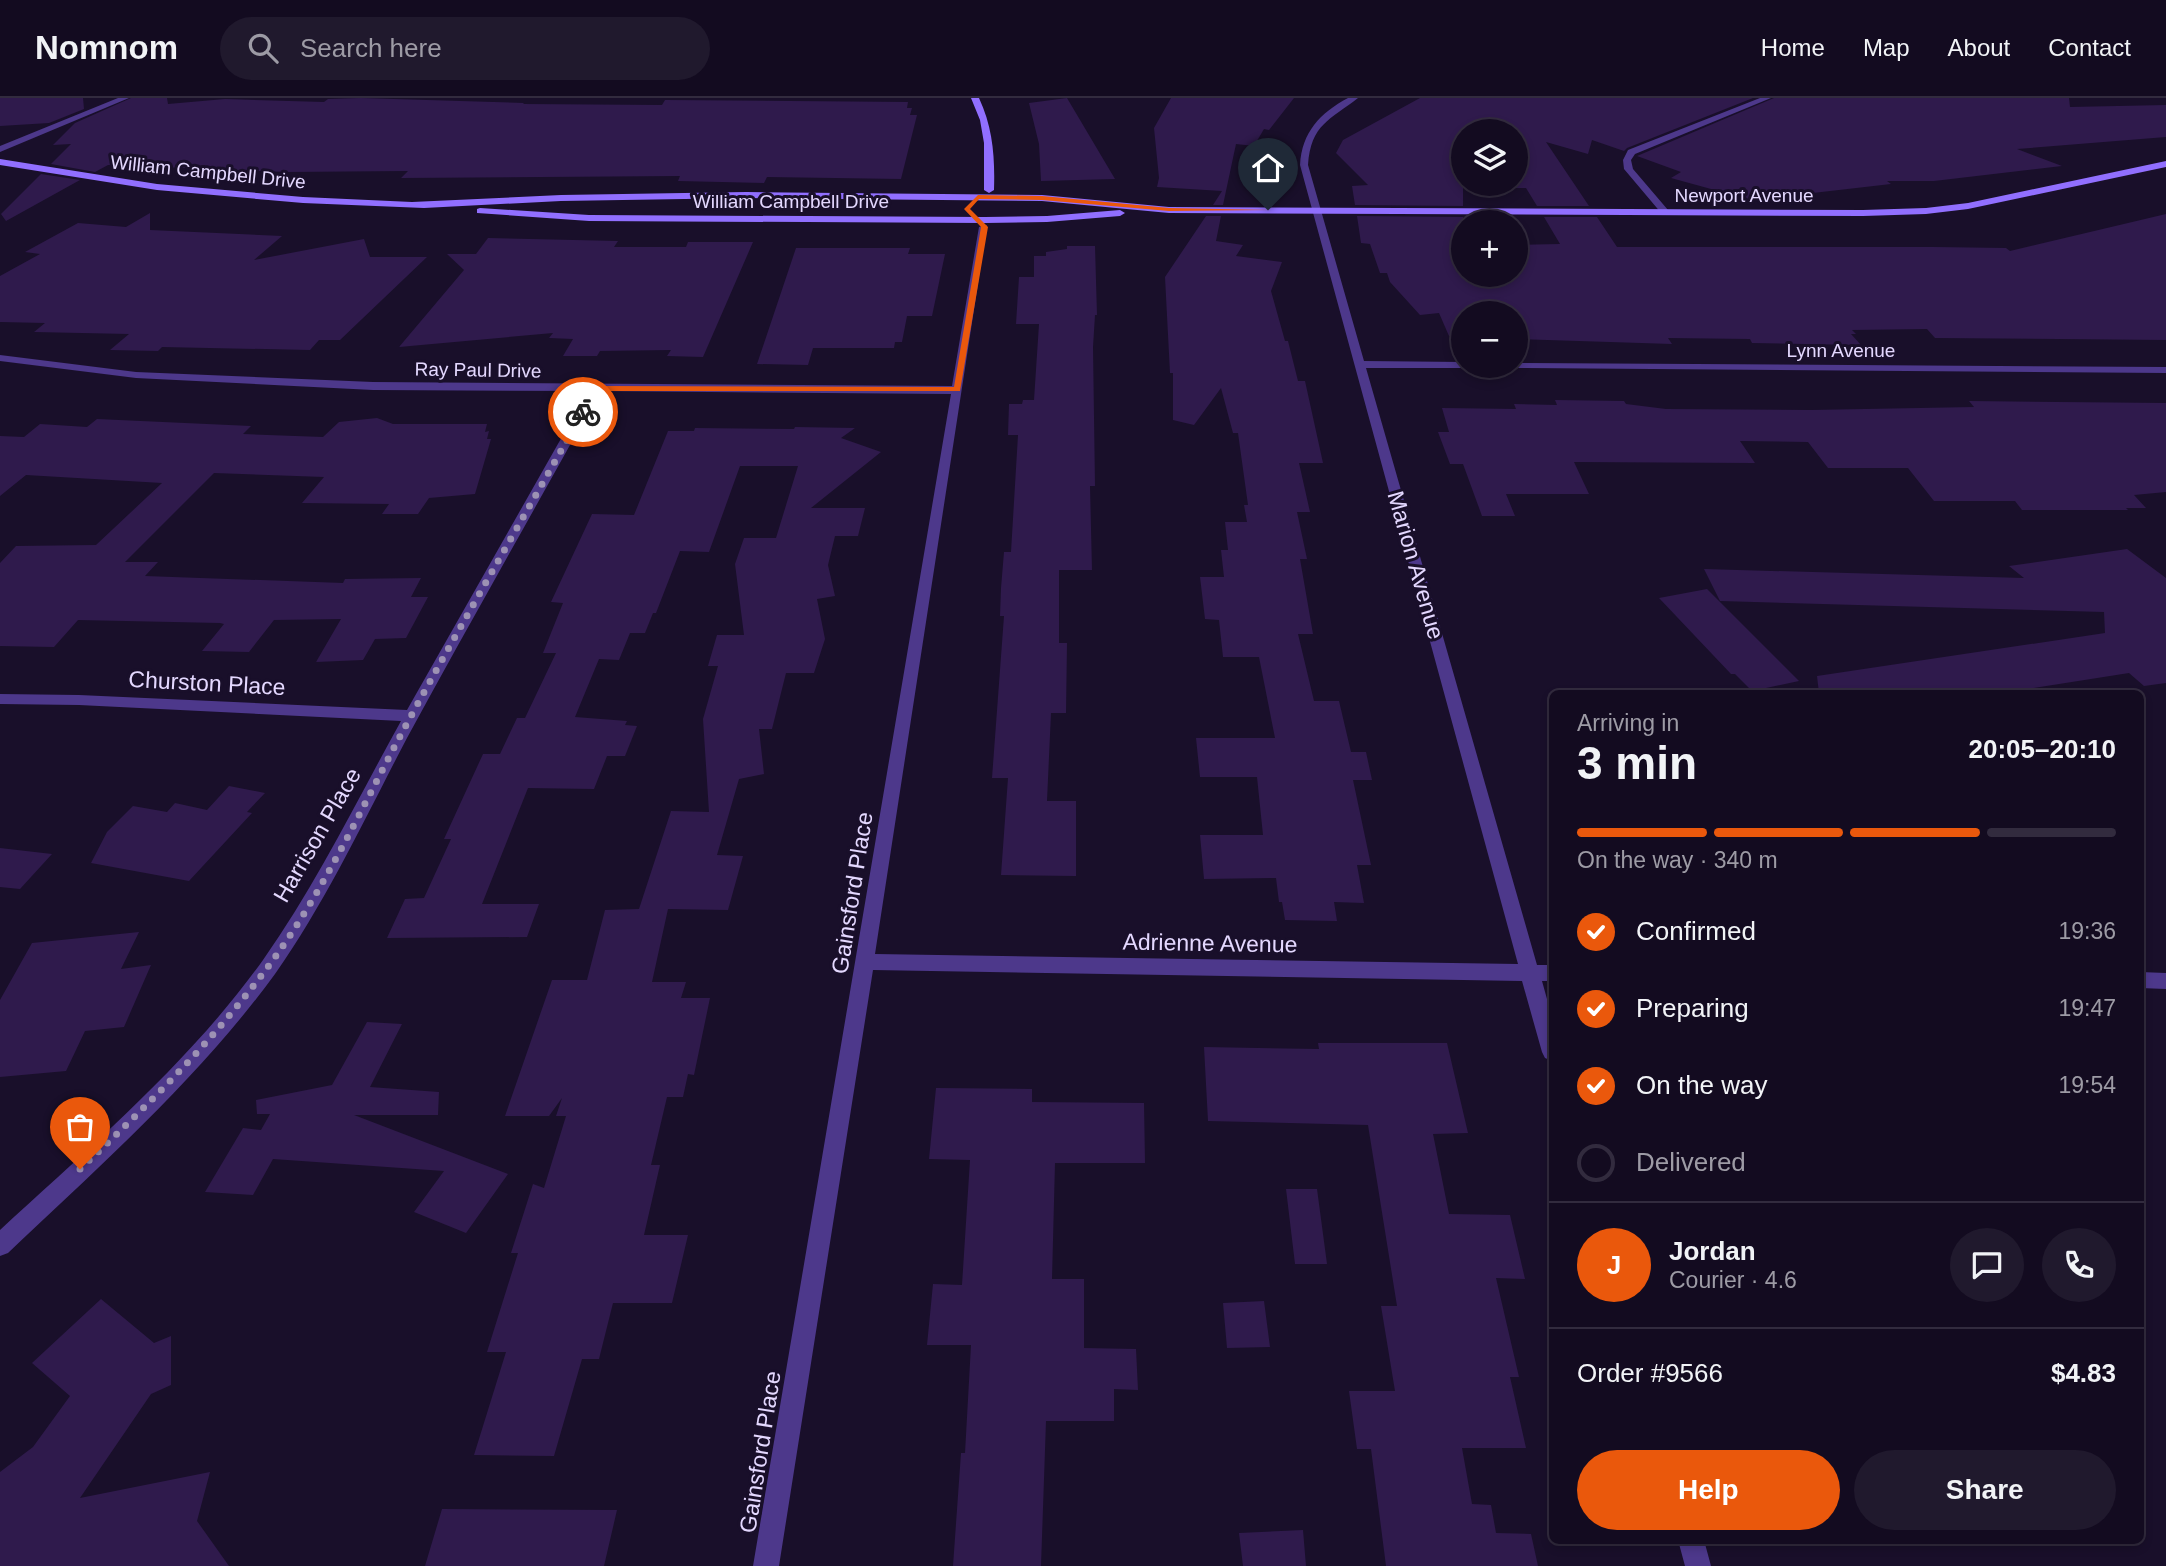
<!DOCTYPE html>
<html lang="en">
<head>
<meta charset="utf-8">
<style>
  :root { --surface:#130b20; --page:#20192d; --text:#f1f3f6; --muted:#9d9ba5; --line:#322b3e; --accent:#ea580c }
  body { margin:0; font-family:Helvetica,sans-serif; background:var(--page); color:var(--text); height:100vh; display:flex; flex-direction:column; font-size:26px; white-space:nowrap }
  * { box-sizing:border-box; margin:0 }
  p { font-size:23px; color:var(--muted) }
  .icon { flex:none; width:38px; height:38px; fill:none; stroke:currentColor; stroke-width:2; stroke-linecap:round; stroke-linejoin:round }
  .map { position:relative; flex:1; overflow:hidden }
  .drawer { position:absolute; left:1549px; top:592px; width:595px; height:854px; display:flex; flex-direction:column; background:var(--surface); border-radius:10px; box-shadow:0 4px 10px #0003,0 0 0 2px var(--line) }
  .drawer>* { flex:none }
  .tools { position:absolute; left:1451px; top:21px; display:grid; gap:14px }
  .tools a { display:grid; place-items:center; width:77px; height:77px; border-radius:50%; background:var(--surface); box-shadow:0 4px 10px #0003,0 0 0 2px var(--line); font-size:35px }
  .pin { position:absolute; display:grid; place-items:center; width:60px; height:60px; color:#fff; margin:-72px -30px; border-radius:50% 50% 50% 0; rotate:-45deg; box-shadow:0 0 7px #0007 }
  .pin .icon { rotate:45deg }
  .courier { position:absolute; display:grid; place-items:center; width:70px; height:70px; margin:-35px; border:5px solid #ea580c; border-radius:50%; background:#fff; color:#222; box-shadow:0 2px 9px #0007 }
  .overview em { font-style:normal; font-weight:700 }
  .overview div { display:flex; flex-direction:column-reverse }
  .overview { display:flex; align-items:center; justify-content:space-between; height:119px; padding:0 28px }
  h1 { font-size:46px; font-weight:700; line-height:52px }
  .bar { display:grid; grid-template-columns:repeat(4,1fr); gap:10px 7px; align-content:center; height:84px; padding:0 28px }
  .bar i { height:9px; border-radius:5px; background:var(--line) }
  .bar .on { background:var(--accent) }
  .bar p { grid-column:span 4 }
  .line { display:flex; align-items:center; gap:18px; padding:0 28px; border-top:2px solid var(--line) }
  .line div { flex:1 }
  .round { display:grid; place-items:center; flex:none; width:74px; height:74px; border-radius:37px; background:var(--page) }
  ol { padding:0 28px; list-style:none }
  li { display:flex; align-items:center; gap:21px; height:77px }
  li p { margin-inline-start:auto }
  li .icon { padding:7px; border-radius:50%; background:var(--accent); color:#fff; stroke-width:4 }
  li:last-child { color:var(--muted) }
  li i { width:38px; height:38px; border:4px solid var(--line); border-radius:50% }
  .cta { display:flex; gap:14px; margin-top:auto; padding:14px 28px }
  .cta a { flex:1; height:80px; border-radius:42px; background:var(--accent); color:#fff; font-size:28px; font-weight:700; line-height:80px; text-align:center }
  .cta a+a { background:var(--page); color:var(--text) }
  header { display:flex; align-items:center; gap:42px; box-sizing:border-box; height:98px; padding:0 35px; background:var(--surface); border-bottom:2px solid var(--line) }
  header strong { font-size:33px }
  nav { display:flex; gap:38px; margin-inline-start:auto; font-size:24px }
  .search { width:490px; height:63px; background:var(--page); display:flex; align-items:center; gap:18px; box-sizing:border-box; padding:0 24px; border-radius:38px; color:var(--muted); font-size:26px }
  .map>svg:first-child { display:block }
  .building { fill:#2f1a4c; fill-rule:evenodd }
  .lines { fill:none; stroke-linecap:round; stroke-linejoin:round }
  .street { fill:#4d388b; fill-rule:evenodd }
  .secondary { fill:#916fff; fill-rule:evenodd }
  .route { fill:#ea580c }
  .done { stroke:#9d92b4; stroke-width:7; stroke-dasharray:0 12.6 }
  .labels { text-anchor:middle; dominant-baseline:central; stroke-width:6; stroke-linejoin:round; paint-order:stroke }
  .far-street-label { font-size:19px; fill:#e4d8ff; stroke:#190f2a }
  .street-label { font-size:23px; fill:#e4d8ff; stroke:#190f2a }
</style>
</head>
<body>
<header>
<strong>Nomnom</strong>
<div class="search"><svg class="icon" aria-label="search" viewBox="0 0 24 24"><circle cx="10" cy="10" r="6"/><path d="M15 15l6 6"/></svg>Search here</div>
<nav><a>Home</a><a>Map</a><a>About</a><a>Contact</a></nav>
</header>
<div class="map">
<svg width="2166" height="1468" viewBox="0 0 2166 1468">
  <rect width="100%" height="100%" fill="#190f2a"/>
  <!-- building -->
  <path class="building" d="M0 0H83L84 11 49 25 0 28Z
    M131 0H167L168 6 225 1 324 4 328 1 361 0 524 5 523 6 662 7 665 2 908 4 907 10H912L910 17H917L901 81 767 79 764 85 678 83 680 78 401 80 408 73 286 74 108 67 95 74 51 66 71 46 53 47 75 25Z
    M1067 0 1115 81 1041 83 1039 46 1029 5Z
    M1171 0H1294L1269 32 1264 31 1254 48 1236 46 1223 107H1213L1222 93 1157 89 1159 80 1154 30Z
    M1420 0H1753L1627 50 1624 53 1592 42 1588 56 1546 44 1589 108H1537L1526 90H1463V108L1355 107 1352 88 1368 87 1336 55 1343 42ZM1463 33H1516V86H1463Z
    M1774 0H2069L2070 9 2166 7V39L2017 51 2062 68 1934 83H1887L1891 86 1751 102 1671 80 1681 74 1637 58Z
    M41 76 80 82 6 123 1 116Z
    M150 115V132L282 138 254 162 364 141 370 159H427L340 242H319L310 252 162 249 158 253 110 252 129 236 34 234 45 225 0 224V178L40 156 25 154 78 125 126 129Z
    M2166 116V242L1935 240 1927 231 1852 232 1856 236H1851L1861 247 1752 245 1750 241 1668 240 1672 246 1516 241V215H1463V238H1449L1439 215 1420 217 1390 184 1387 175H1380L1370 146 1361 145 1357 118 1463 119V177H1516V147L1560 146 1544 119H1597L1617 149H1934L2006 150 2010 153Z
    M1206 118H1221L1216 143 1243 147 1236 158 1282 164 1271 193 1285 243H1288L1298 283H1305L1323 365H1299L1310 414H1297L1307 461H1300L1313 536H1298L1314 603H1339L1351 654H1366L1372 682H1353L1371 767H1357L1364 805 1334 804 1337 823 1285 822 1282 804H1279L1276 780 1204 781 1200 737H1263L1257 679H1200L1196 640H1275L1259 559H1223L1219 522 1205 521 1200 479H1224L1221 452H1228L1225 424H1247L1244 407H1248L1238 335H1233L1221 290 1194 327 1173 322V275H1170L1165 179Z
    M488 140 618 143 614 149H686L688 144H753L703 259 667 258 671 252 600 253 597 258H563L573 241 549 240 553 235 399 249 464 172 447 156H476Z
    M1067 148H1095L1097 217H1095L1093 249 1095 388H1090L1092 472H1059V545H1067L1066 615H1051L1047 703H1076V778L1001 777 1008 680H992L1004 518H1000L1001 490 1004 454H1011L1018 337H1008L1009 306H1022L1023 302H1034L1039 226H1016L1019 179H1034V158H1046V154L1067 151Z
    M796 150H910L908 156H945L932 218H907L902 244H895L894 250H813L808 267 757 266Z
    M1555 302 1624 303 1626 306 1666 311 1811 312 1974 309 1969 303 2166 305V394L2134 397 2146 410H2126L2128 412H2022L2015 403H1934L1908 370H1828L1808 344 1740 343 1755 365 1574 364 1589 396H1506L1515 418H1482L1463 366H1450L1438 334H1449L1442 310 1516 311 1514 306 1557 307Z
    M377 320 393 326H487L485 334 489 333 487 341H491L475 396 429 400 418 416H382L389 406 302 405 324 379 214 375 125 464H158L145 478 343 485 345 481 421 480 411 499H428L406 540 375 541 363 562 316 564 341 521 274 522 249 554 202 553 224 526 220 525 78 522 54 549 0 548V465L16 448 96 447 162 385 26 377 0 398V338L24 339 40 326 87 329 97 321 251 328 243 336 323 339 339 324Z
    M795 329 855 330 841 340 881 354 811 410H865L858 438H835L828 467 835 498 817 501 825 541 814 575H786L772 631H759L764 676 739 681 717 757 743 758 728 812 668 811 652 884H686L681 900H710L694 977 688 976 683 999H667L651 1067H660L644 1137H688L672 1205H613L599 1261H582L554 1358 474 1357 506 1254H487L518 1155H511L533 1086 544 1090 566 1018H556L562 1000 549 1018H505L552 882H587L605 812 639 811 671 713 709 714 703 621 718 568H708L717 537H744L735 466 744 440H776L798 368H740L709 454 680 453 656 515H653L645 535H630L619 562 599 561 575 619 627 623 625 627 637 628 625 658H607L594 691 528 690 482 806H539L527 839 387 840 405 801 424 800 451 741H444L483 656H500L517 620H525L556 555H543L563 505 551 504 592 416 634 417 668 333H694L695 330 794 331Z
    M2127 451 2166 480V585L2144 588 2129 575 2002 595H1819L1817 578 2105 535 2104 514 1720 503 1704 471 2024 480 2009 468Z
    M1707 491 1799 583 1752 593 1735 576H1731L1659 500Z
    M229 688 265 695 247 714 252 715 189 783 91 765 107 734 133 708 167 714 175 705 207 712Z
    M0 750 52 756 20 791 0 789Z
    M139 834 121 871 151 867 124 929 85 933 66 973 0 979V902L32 845Z
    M367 924 402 926 370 989 439 994 438 1017H354L508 1076 466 1135 414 1114 444 1073 273 1061 253 1097 205 1094 243 1030 261 1032 270 1016H257L256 1002 332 987Z
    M1318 945H1447L1468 1035 1433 1036 1449 1116 1510 1117 1525 1181 1496 1180 1519 1279H1510L1526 1350H1462L1472 1406 1491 1407 1496 1435 1531 1436 1538 1468H1386L1371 1351H1357L1349 1293H1395L1381 1208H1397L1368 1027 1208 1023 1204 949 1319 951Z
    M936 990 1032 991V1004L1144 1005 1145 1065H1055L1052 1181H1084V1250L1136 1251 1138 1292 1114 1291V1323H1046L1041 1468H953L961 1355H965L971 1247H927L933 1186 962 1187 970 1062 929 1061Z
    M1286 1091H1317L1327 1166H1295Z
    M101 1201 154 1245 171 1238V1287L151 1296 80 1400 210 1374 197 1423 229 1468H0V1374L33 1349 70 1298 32 1265Z
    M1264 1203 1270 1249 1227 1250 1223 1205Z
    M442 1411 617 1412 604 1468H425Z
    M1303 1432 1306 1468H1243L1239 1435Z"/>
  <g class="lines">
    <!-- street -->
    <path class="street" d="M118 0H129L0 54V48Z
      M1348 0H1358C1330 22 1311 26 1308 67L1364 263 1463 264V268H1468L1463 270H1366L1537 867H1552V883H1542L1552 919V963L1545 960 1542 954 1522 883 873 872 779 1468H753L951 296 600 293C536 409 470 524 407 640 365 720 327 802 275 876 199 980 101 1067 8 1155L0 1158V1132C92 1047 190 964 263 862 316 787 356 704 401 623L79 607 0 606V596L79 597 407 612 588 293 373 292 136 280 0 263V257L136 274 373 284 952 288 979 129 987 127 875 856 1518 866 1300 67C1302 34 1320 15 1348 0Z
      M1760 0H1771L1635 56 1631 62 1633 71 1668 112V116H1662L1624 71 1623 62 1628 52Z
      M1516 265 2166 269V275L1512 270 1510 268H1516Z
      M2140 874 2166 875V891L2140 890Z
      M1678 1442H1704L1711 1468H1685Z"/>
    <!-- secondary -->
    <path class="secondary" d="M971 0H979C993 30 995 59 994 92L989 95 984 92V45L980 22Z
      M0 61 157 86 303 99 412 104 561 97 746 94 1042 97 1169 109 1863 112 1926 110 1968 105 2166 63V69L1968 111 1926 116 1863 118 1169 115 1042 103 746 100 561 103 424 110 303 105 157 92 0 67Z
      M480 110 589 117 985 119 1047 118 1120 112 1125 115 1120 118 1047 124 985 125 589 123 477 115V111Z"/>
  </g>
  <!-- route -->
  <path class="route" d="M978 97 1042 98 1169 110 1271 112 1169 113 1042 102 979 101 970 111 988 129 960 293H599L586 315 579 314 596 288 954 289 981 129 964 111Z"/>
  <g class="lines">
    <!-- done -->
    <path class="done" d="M80 1071C147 1008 212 944 267 870 325 793 365 702 411 618 467 516 526 415 583 314"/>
  </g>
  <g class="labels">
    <!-- far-street labels -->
    <g class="far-street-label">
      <text transform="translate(208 74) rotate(6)">William Campbell Drive</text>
      <text x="1744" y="97">Newport Avenue</text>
      <text x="791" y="103">William Campbell Drive</text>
      <text x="1841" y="252">Lynn Avenue</text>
      <text transform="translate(478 272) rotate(1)">Ray Paul Drive</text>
    </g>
    <!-- street labels -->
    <g class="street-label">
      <text transform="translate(1416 467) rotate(74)">Marion Avenue</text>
      <text transform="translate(207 585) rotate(3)">Churston Place</text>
      <text transform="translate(317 737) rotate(-60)">Harrison Place</text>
      <text transform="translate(852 795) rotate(-81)">Gainsford Place</text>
      <text transform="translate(1210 845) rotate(1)">Adrienne Avenue</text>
      <text transform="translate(760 1354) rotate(-81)">Gainsford Place</text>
    </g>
  </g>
</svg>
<div class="tools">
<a><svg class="icon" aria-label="layers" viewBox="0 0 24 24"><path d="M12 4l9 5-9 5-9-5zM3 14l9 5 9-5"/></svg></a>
<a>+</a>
<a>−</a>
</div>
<div class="pin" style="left:80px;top:1071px;background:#ea580c"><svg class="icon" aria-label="bag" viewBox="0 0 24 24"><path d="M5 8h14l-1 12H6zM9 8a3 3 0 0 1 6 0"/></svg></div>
<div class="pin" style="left:1268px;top:112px;background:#1f2937"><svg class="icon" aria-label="home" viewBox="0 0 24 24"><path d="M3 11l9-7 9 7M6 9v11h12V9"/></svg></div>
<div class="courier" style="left:583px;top:314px"><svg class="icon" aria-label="bike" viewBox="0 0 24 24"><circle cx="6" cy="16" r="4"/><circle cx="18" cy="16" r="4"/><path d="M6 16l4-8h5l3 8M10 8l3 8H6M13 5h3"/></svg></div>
<section class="drawer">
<div class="overview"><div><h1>3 min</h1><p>Arriving in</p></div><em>20:05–20:10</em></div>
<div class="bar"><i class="on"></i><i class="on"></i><i class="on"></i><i></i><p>On the way · 340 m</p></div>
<ol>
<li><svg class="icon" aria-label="check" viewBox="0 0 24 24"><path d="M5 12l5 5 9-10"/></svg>Confirmed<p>19:36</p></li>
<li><svg class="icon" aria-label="check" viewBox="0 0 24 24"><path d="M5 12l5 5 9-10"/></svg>Preparing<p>19:47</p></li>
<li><svg class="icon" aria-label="check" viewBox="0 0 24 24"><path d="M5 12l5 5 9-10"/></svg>On the way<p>19:54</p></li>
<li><i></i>Delivered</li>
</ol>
<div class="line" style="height:126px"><b class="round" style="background:var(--accent);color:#fff">J</b><div><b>Jordan</b><p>Courier · 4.6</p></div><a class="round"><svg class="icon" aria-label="chat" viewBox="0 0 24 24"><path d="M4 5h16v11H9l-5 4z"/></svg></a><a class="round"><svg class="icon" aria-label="phone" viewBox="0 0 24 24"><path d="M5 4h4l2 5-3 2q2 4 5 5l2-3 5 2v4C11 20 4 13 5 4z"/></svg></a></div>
<div class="line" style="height:91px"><div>Order #9566</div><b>$4.83</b></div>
<div class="cta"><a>Help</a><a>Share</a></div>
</section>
</div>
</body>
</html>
